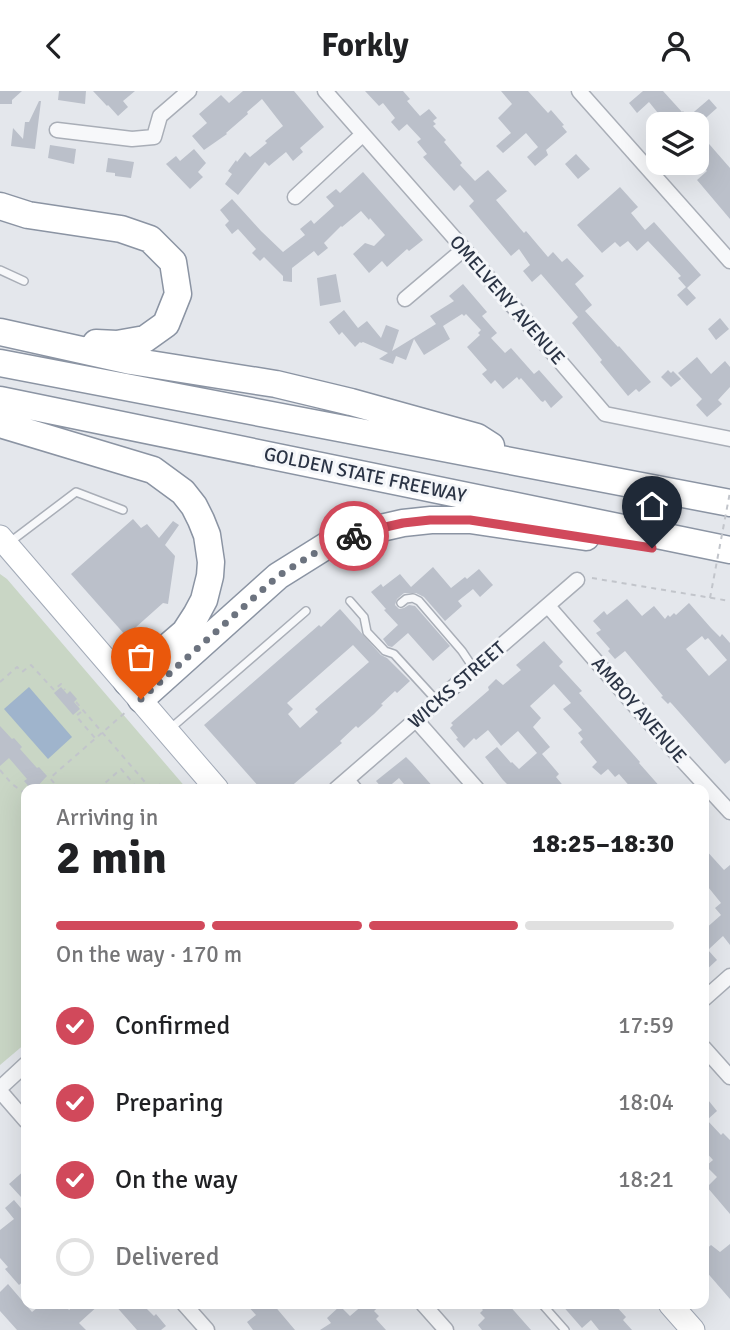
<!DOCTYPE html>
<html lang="en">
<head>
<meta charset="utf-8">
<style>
  :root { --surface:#fff; --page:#f6f6f6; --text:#202124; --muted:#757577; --line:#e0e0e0; --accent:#d1495b }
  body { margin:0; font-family:Signika,sans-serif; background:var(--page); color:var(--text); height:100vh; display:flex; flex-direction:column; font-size:26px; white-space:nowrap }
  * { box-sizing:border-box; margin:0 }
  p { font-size:23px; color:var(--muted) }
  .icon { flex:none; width:38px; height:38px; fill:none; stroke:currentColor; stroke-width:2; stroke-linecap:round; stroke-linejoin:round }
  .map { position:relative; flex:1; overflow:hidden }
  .side { position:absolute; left:21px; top:693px; width:688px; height:525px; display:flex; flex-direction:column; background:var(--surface); border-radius:14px; box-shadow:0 7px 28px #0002 }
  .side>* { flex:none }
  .tools { position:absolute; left:646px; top:21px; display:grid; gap:14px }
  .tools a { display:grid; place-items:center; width:63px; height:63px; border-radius:14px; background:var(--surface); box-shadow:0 7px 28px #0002; font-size:35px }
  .pin { position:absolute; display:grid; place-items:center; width:60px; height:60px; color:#fff; margin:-72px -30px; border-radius:50% 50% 50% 0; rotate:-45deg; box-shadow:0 0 7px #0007 }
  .pin .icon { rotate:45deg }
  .courier { position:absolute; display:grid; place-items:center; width:70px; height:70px; margin:-35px; border:5px solid #d1495b; border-radius:50%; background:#fff; color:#222; box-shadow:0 2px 9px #0007 }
  .head em { font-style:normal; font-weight:700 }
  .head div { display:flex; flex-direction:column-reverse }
  .head { display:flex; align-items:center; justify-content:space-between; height:119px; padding:0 35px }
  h1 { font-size:46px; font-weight:700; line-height:52px }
  .bar { display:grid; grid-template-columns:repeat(4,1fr); gap:10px 7px; align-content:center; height:84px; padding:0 35px }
  .bar i { height:9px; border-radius:5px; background:var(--line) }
  .bar .active { background:var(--accent) }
  .bar p { grid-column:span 4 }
  ol { padding:0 35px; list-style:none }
  li { display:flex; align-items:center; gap:21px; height:77px }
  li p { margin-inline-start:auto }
  li .icon { padding:7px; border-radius:50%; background:var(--accent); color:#fff; stroke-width:4 }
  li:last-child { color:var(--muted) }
  li i { width:38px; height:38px; border:4px solid var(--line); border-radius:50% }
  header { display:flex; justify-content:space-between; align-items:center; height:91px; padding:0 35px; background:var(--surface); font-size:32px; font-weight:700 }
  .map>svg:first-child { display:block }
  .green { fill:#c9d6c5 }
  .water { fill:#9fb4cc }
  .building { fill:#bbc0ca; fill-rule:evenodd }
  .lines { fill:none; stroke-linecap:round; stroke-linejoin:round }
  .service-casing { stroke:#a9aeb7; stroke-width:10 }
  .minor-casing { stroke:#a9aeb7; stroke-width:17 }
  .primary-casing { stroke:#a3abb8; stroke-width:25 }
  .motorway-casing { stroke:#8b94a3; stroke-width:29 }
  .path { stroke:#c2c5cb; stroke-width:2; stroke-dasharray:5 5; stroke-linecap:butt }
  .service { stroke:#f7f8fa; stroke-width:7 }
  .minor { stroke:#f7f8fa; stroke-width:14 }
  .primary { stroke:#fff; stroke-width:23 }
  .motorway { stroke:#fff; stroke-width:26 }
  .path-bridge { stroke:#c2c5cb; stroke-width:2; stroke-dasharray:5 5; stroke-linecap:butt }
  .done { stroke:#6c737f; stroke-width:7; stroke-dasharray:0 12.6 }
  .route { stroke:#d1495b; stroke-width:9 }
  .labels { text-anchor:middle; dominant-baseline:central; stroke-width:6; stroke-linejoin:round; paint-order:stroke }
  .street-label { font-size:19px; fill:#2b3445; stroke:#f4f6f9 }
</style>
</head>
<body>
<header><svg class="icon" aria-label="back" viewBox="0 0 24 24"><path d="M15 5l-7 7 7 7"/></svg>Forkly<svg class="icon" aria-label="person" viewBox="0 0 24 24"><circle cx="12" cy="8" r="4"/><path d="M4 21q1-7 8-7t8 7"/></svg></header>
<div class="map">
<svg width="730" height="1239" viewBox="0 0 730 1239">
  <rect width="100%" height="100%" fill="#e4e7ec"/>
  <!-- green -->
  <path class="green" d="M0 483 7 488 187 698H26V952L0 974Z"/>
  <!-- water -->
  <path class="water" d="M29 596 72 646 48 668 4 618Z"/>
  <!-- building -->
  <path class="building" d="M0 0H22L12 9V13H0Z
    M59 0H86L85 13 58 9Z
    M93 0H135L123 10 128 16 118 25 108 14 107 15Z
    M243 0H294L324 36 300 57 303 61 293 70 286 61 269 75 265 71 238 104 225 93 232 83 228 80 236 69 237 71 245 61 250 66 267 52 265 50 283 35 262 8 247 21 248 23 226 42 227 43 204 59 192 45 207 32 199 23 221 4 229 12Z
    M365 0H403L410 8 407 10 420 25 429 18 437 27 433 30 436 33 433 35 446 49 444 51 462 72 460 74 475 90 488 79 507 100 496 109 524 142 526 140 548 166 553 161 562 171 567 167 584 185 575 193 592 214 585 220 618 256 619 255 651 291 639 301 636 298 628 305 600 271 602 269 572 232 578 226 541 183 532 191 523 180 530 174 519 158 511 165 469 115 474 110 460 94 454 100 423 66 427 63 417 51 421 48 407 33 399 40 391 31 395 27 383 12 379 15Z
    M501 0H528L548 22 551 19 564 34 562 35 567 41 546 59 548 64 535 75 527 66 538 56 526 42 503 62 496 55 511 42 498 27 512 13Z
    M643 0H663L682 21 683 20 688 26 709 8 717 17 699 33H655L662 27 649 11 637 22 629 12Z
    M39 10H41L35 58 11 55 13 37 23 48 25 31H29Z
    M696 38 730 77V128L697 89 707 80 696 69Z
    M50 54 76 58 74 73 48 67Z
    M194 58 206 72 198 81 203 86 190 98 166 73 176 65 180 70Z
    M576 63 590 78 578 88 565 73Z
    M108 67 134 71 131 87 115 85V82L106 81Z
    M363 81 423 149 409 160 407 158 387 176 382 170 369 182 353 163 365 152 374 155 385 144 370 127 369 129 361 120 342 136 341 135 324 152 328 157 318 165 314 160 292 177V191L283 190V185L264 166 260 170 252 162 256 158 238 138 232 143 225 134 229 130 220 119 232 108 261 140 283 161 305 144 300 138 311 129 314 133 334 115 326 106 336 98 340 102Z
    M620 96 638 116 631 122 645 139 654 131 701 184 687 197 696 207 687 215 677 204 686 196 678 187 681 185 648 150 637 160 628 150 620 156 615 151 602 162 577 134Z
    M336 183 341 211 320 215 317 187Z
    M463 193 487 221 482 225 497 242 491 247 505 262 511 257 534 283 539 279 563 306 551 317 545 309 543 311 541 310 521 287 519 289 517 286 503 298 495 289 491 293 482 283 487 279 467 256 480 244 478 242 481 239 466 223 464 225 462 223 443 235 450 248 424 264 414 248 406 269 396 265 393 273 379 268 388 262 363 251 361 252 360 251 355 256 342 241 339 244 329 231 344 219 358 237 367 230 381 247 386 234 399 239 392 260 436 233 430 225 454 210 449 205Z
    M720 227 729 238 716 249 708 238Z
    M697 266 711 283 725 270 730 276V296L718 309 722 313 707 326 696 314 702 308 678 282Z
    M668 279 671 282 673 280 681 288 671 296 661 286Z
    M133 428 141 437 147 433 159 447 173 430 179 434 165 454 175 465 168 513 163 512 126 545 71 483Z
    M433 476 451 497 465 486 467 488 479 478 493 494 480 506 473 498 458 510 462 515 445 530 424 506 416 502H404L397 508 395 514 399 518 404 517 409 514 415 515 450 555 433 570 408 542 392 556 388 555 383 548 398 534 384 519 386 518 371 501 381 493 383 496 400 483 411 496Z
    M627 508 642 525 654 515 665 528 668 524 670 526 674 522 676 524 689 512 711 537 720 546 722 543 730 552V669L725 673 672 613 670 611 668 613 661 606 663 605 625 560 615 568 608 560 610 558 596 542 601 539 593 530 604 520 607 524ZM702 545 705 549 708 547 727 569 709 585 686 558Z
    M340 518 381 564 387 567 410 590 397 602 395 600 381 613 383 614 374 623 358 637 356 635 340 650 342 652 288 698H261L204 634 319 534 321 536ZM353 554 369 571 315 618 318 621 300 637 288 623 293 618 287 612Z
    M544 550 563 571 559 575 582 600 579 602 640 671 639 672 662 698H650L646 695 642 698H632L619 683 615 686 608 678 601 684 592 676 597 671 580 651 583 648 578 642 582 639 563 618 571 612 554 593 530 615 541 627 533 636 550 656 542 663 559 683 556 686 566 698H518L514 694 511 697 503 689 485 666 497 656 511 672 512 671 519 678 537 662 518 640 501 655 488 639 476 649 474 647 464 657 456 648 458 647 450 637 453 634 451 632 489 599 488 596 496 588 503 594 521 579 516 574Z
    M61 596 67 603 70 600 77 608 74 611 80 618 73 624 54 602Z
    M0 635 12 648 14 647 22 656 20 658 37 677 39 676 47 685 35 698H31L24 690 27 688 9 667 0 675Z
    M406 666 412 672 435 698H408L399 687 386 698H383L376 690Z
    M704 757 724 779 730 774V854L723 845 708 859 717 869 704 881V839L721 824 715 817 721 812 704 791Z
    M704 1004 717 1020 707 1029 721 1044 723 1042 730 1049V1123L707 1096 717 1086 706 1075 713 1069 704 1059Z
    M26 1078V1102L21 1106 9 1093Z
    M14 1109 26 1123V1188L19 1194 5 1178 8 1176 0 1167V1139L14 1128 5 1117Z
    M730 1153V1208L704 1178V1160L711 1154 720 1161Z
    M8 1193 32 1221 42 1213H64L69 1219 76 1213H100L79 1232 86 1239H17L0 1220V1201Z
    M114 1213H142L154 1225 156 1223 166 1235 161 1239H137Z
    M246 1213H273L295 1239H253L247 1231 256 1224Z
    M364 1213H382L374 1220 379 1225 376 1228 386 1239H320L331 1232 327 1227 340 1215 350 1225Z
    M477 1213H508L531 1239H482L478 1234 485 1227 480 1222 483 1219Z
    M561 1213H614L626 1226 623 1229 632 1239H599L591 1229 582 1237Z"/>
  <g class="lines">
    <!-- service casing -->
    <g class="service-casing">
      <path id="service" d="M0 179 24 190
        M10 451 76 401 123 419
        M350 510 364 526 367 541 385 560 394 563 437 610
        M401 512 406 508 413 507 419 510 462 560 474 578
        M171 637 306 520
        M350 687 359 698
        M542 1213 565 1239"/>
    </g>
    <!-- minor casing -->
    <g class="minor-casing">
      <path id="minor" d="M325 0 464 158 605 323 730 348
        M579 0 730 170
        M57 39 132 48 154 46 160 25 189 0
        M295 106 362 44
        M405 208 464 158
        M548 515 683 670 730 721
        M416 629 477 698
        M336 698 577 489
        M704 908 730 885
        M704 957 730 986
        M0 997 26 973
        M0 1000 26 1030
        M184 1213 207 1239
        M423 1213 446 1239"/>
    </g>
    <!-- primary casing -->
    <g class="primary-casing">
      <path id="primary" d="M0 446 217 698
        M670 1213 693 1239"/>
    </g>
    <!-- motorway casing -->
    <g class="motorway-casing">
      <path id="motorway" d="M0 115 28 124 121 138 150 148 173 171 178 203 166 233 145 248 117 253 96 252
        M0 241 131 270 276 293 351 311 477 346 491 355
        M0 272 730 412
        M0 309 730 459
        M0 333 153 379 183 401 194 415 201 429 207 444 211 471 210 485 204 509 196 524 185 541 127 591
        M141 608 278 485 326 455 368 440 403 432 431 429H470L586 446"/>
    </g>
    <!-- path -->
    <path class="path" d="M592 487 730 510
      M0 591 17 576 22 581 31 574 54 599 61 593 65 599
      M76 611 151 698
      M81 621 76 625 95 647
      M0 679 12 693 26 703
      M46 698 54 692 50 687 127 620
      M98 698 121 678 138 698
      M152 698 158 692 164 698"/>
    <!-- service -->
    <use href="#service" class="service"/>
    <!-- minor -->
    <use href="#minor" class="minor"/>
    <!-- primary -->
    <use href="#primary" class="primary"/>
    <!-- motorway -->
    <use href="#motorway" class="motorway"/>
    <!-- path-bridge -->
    <path class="path-bridge" d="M710 507 730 401"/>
  </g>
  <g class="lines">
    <!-- done -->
    <path class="done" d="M141 608 278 485 326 455 354 445"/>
    <!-- route -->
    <path class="route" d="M354 445 368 440 403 432 430 429H470L652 457"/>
  </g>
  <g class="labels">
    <!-- street labels -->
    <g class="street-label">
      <text transform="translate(507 209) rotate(49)">OMELVENY AVENUE</text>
      <text transform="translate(365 384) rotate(12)">GOLDEN STATE FREEWAY</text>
      <text transform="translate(457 594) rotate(-41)">WICKS STREET</text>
      <text transform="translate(639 619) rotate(49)">AMBOY AVENUE</text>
    </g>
  </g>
</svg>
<div class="tools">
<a><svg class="icon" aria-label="layers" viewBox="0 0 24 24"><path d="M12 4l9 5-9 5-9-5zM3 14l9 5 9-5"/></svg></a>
</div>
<div class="pin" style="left:141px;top:608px;background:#ea580c"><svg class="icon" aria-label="bag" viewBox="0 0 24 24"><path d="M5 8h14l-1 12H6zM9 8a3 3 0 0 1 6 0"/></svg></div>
<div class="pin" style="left:652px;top:457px;background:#1f2937"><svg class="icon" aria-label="home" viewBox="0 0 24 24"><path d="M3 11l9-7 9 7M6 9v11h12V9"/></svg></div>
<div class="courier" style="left:354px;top:445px"><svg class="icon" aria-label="bike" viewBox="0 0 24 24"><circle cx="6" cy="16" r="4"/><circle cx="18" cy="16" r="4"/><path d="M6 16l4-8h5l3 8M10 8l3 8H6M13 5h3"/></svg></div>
<section class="side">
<div class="head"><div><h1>2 min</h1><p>Arriving in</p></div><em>18:25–18:30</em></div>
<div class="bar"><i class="active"></i><i class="active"></i><i class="active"></i><i></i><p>On the way · 170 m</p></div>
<ol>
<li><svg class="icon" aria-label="check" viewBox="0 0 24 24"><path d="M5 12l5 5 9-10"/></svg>Confirmed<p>17:59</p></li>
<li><svg class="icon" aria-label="check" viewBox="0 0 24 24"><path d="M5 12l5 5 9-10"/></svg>Preparing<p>18:04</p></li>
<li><svg class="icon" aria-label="check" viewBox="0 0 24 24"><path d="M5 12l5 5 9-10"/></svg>On the way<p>18:21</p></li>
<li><i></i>Delivered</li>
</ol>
</section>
</div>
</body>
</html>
